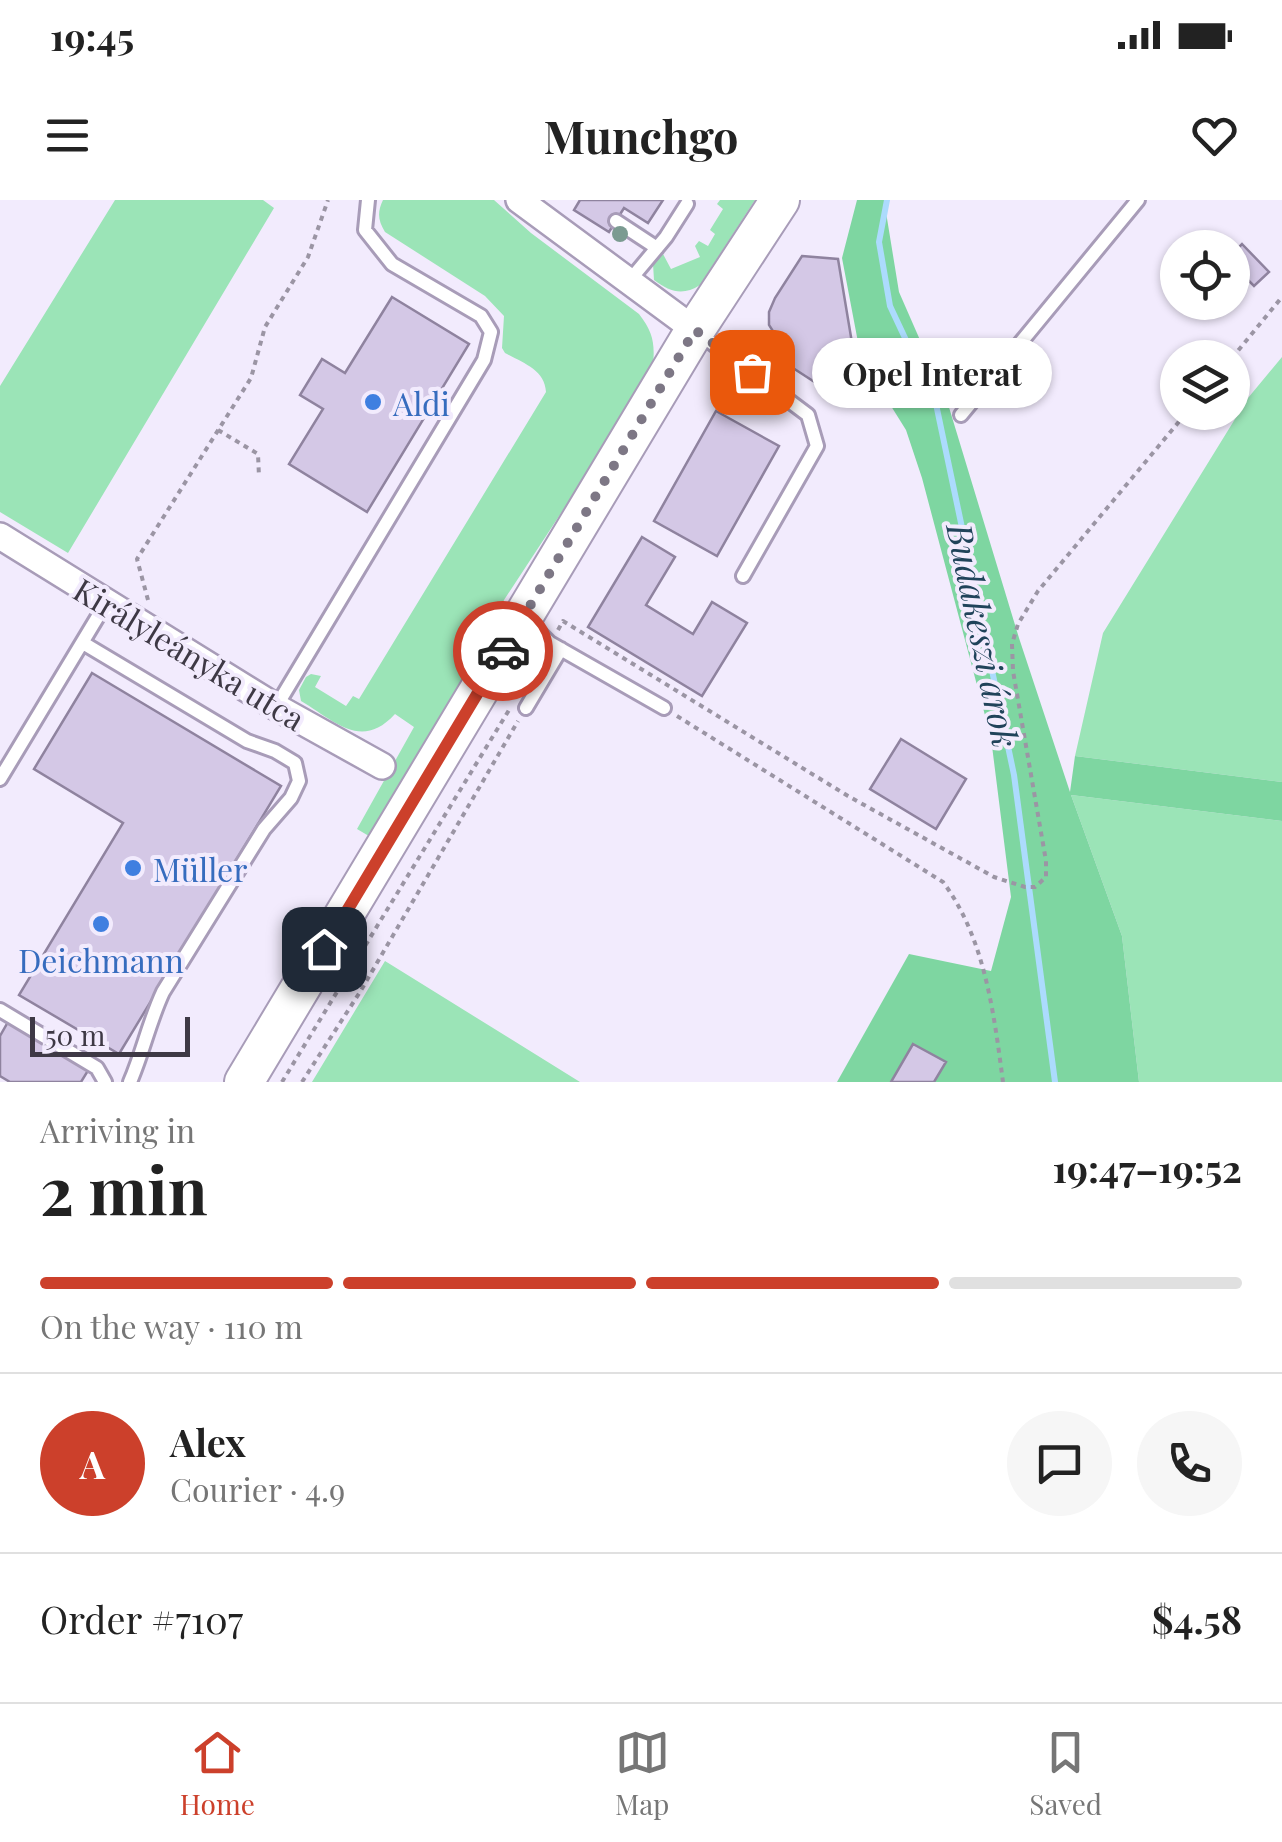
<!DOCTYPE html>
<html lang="en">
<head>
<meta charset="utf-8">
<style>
  :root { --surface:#fff; --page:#f6f6f6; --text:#222; --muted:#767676; --line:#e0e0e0; --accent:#cc402b }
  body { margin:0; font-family:"Playfair Display",serif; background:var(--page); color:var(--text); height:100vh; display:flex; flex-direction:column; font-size:38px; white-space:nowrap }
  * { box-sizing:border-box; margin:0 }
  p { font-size:32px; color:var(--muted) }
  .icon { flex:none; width:55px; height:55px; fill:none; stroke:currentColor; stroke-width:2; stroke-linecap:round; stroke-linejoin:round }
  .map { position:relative; height:882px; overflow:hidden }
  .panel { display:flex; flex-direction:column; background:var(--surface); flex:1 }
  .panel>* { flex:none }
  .tools { position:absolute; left:1160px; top:30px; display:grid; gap:20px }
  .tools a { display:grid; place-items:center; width:90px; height:90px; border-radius:50%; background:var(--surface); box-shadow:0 2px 8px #0004; font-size:50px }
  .scale { position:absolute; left:30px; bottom:25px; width:160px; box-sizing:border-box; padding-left:10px; border:5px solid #3e3945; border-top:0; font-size:28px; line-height:35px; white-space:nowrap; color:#3e3945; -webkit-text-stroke:8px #f2ebfd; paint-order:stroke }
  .pin { position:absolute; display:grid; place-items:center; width:85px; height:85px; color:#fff; margin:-42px; border-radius:20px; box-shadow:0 5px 15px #0006 }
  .courier { position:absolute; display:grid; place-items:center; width:100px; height:100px; margin:-50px; border:8px solid #cc402b; border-radius:50%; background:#fff; color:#222; box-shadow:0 2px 12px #0007 }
  .bubble { position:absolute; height:70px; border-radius:35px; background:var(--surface); box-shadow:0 2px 8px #0004; font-size:32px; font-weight:700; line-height:70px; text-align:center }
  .summary em { font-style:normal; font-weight:700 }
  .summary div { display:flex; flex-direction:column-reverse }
  .summary { display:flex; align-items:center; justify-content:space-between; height:170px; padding:0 40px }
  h1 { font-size:65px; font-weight:700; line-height:75px }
  .bar { display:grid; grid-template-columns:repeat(4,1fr); gap:15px 10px; align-content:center; height:120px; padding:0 40px }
  .bar i { height:12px; border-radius:8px; background:var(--line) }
  .bar .on { background:var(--accent) }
  .bar p { grid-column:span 4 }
  .line { display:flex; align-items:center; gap:25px; padding:0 40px; border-top:2px solid var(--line) }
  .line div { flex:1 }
  .round { display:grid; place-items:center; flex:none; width:105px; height:105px; border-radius:52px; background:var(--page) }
  .status { display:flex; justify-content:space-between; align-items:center; height:70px; padding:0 50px; background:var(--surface); direction:ltr }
  .status svg { height:28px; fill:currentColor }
  header { display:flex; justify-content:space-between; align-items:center; height:130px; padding:0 40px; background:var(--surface); font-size:45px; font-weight:700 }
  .menu { display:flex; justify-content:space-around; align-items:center; height:140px; border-top:2px solid var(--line); background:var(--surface); font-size:28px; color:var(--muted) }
  .menu a { display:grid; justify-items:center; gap:5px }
  .menu .on { color:var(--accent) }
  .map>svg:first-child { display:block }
  .green { fill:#9be4b7 }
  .forest { fill:#7ed6a1 }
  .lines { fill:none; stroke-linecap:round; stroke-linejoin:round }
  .stream { stroke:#acdbfd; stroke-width:6 }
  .building { fill:#d4c8e6; stroke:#8f839f; stroke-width:2.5 }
  .lane-casing { stroke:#a89cb8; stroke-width:18 }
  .street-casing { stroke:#a89cb8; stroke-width:30 }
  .secondary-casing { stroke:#a89cb8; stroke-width:42 }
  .path { stroke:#9b95a4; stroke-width:4; stroke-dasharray:5 5; stroke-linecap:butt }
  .lane { stroke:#fff; stroke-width:12 }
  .street { stroke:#fff; stroke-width:25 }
  .secondary { stroke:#fff; stroke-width:38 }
  .tree { fill:#7b9b91 }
  .done { stroke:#7d7785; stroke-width:10; stroke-dasharray:0 18 }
  .route { stroke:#cc402b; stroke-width:12 }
  .shop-dot { fill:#3f7fe0; stroke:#f2ebfd; stroke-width:4 }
  .labels { text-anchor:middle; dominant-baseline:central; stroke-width:8; stroke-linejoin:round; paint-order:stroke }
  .shop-label { font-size:32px; fill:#366cbe; stroke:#f2ebfd; text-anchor:start }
  .street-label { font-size:32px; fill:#3e3945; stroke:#f2ebfd }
  .water-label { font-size:35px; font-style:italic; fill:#20435a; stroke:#f2ebfd }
</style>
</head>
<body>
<div class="status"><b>19:45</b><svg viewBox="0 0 49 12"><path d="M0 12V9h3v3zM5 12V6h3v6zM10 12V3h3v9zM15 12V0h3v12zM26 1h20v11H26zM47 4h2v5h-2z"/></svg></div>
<header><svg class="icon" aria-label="menu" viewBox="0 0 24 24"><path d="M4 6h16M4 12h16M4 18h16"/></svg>Munchgo<svg class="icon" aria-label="heart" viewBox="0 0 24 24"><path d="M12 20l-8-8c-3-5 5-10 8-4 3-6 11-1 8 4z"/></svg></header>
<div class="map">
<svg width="1282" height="882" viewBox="0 0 1282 882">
  <rect width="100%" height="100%" fill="#f2ebfd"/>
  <!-- green -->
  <path class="green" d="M115 0H263L274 8 68 353 0 312V186Z
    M383 0H494L531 33 639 114C653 132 655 143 653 165L586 275 504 400 496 422 374 639 357 629 414 527 395 514C361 551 335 521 301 501L299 490 306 477 311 474 321 476 315 487 346 506 353 496 359 499 546 192C545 170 523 163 505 153L502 148 504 116 485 96 385 32C378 20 377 13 383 0Z
    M720 0H755L700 85C683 96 670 92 654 80L653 64 663 54 671 69 700 57 695 46 699 41 708 46 715 34 710 30 723 9 717 4Z
    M1282 157V582L1075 556 1103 433 1248 198Z
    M1071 595 1282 621V882H1139L1122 736Z
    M385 761 580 882H312Z"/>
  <!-- forest -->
  <path class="forest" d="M857 0H884L899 92 948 204 1019 438 1070 592 1075 556 1282 582V621L1071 595 1122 736 1139 882H837L909 754 991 771 1011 697 991 538 922 278 906 230 861 158 842 58Z"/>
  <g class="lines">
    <!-- stream -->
    <path class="stream" d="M887 0 879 42 890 106 936 204 1014 575 1055 882"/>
  </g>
  <!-- building -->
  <path class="building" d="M580 0H663L648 23 624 8 609 32 574 10Z
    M1242 44 1269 72 1254 86 1232 64V54Z
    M802 56 838 59 855 161 830 192 776 157 783 147 769 125V112L775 98Z
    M392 97 469 144 367 312 289 264 323 209 300 195 322 159 345 173Z
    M716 211 779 246 717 356 654 321Z
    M642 337 675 357 646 405 693 434 712 402 747 423 702 496 588 427Z
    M92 473 281 586 119 854 19 795 123 623 34 569Z
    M901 539 966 579 936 629 870 589Z
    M8 822 89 869 81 882H10L0 876V836Z
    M913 844 946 862 934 882H891Z"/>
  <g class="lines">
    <!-- lane casing -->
    <g class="lane-casing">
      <path id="lane" d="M616 21 657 48
        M630 80 666 37 687 4
        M697 132 808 215 817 246 743 376
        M961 215 1138 0
        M528 421 550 443 664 508
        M83 443 247 541 275 551 295 563 299 581 291 598 264 629 163 792C149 822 143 852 130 882
        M276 507 484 160 491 132 481 116 392 64 365 30 368 0
        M526 508 561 449
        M0 579 106 403
        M0 810 97 868 105 882"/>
    </g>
    <!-- street casing -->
    <g class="street-casing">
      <path id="street" d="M519 0 695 130
        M0 336 276 507 382 566"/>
    </g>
    <!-- secondary casing -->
    <g class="secondary-casing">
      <path id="secondary" d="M244 882 695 130 780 0"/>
    </g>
    <!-- path -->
    <path class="path" d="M1232 158 1282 97
      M218 230 258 254 259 277
      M148 400 137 359 251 178 265 127 308 57 328 0
      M558 430 563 421 848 596 994 677 1025 687H1035L1046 677V661L1013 471 1012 444 1018 424 1038 391 1187 212
      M677 516 943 682C985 738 994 814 1003 882
      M282 882 509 510
      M302 882 360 792 518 521"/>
    <!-- lane -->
    <use href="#lane" class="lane"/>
    <!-- street -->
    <use href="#street" class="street"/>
    <!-- secondary -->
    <use href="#secondary" class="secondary"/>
  </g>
  <!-- trees -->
  <circle class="tree" cx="620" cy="34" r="8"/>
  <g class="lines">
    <!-- done -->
    <path class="done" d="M503 451 695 130 752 172"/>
    <!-- route -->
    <path class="route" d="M324 749 503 451"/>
  </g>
  <!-- markers -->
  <g class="shop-dot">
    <circle cx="373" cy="202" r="10"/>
    <circle cx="133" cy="668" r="10"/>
    <circle cx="101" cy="724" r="10"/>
  </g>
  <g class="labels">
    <!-- shop labels -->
    <g class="shop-label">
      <text x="393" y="202">Aldi</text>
      <text x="153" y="668">Müller</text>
      <text x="101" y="759" text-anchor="middle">Deichmann</text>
    </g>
    <!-- street labels -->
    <g class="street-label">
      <text transform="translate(190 453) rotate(31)">Királyleányka utca</text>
    </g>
    <!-- water labels -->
    <g class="water-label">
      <text transform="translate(984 435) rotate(78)">Budakeszi árok</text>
    </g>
  </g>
</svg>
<div class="tools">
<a><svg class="icon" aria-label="locate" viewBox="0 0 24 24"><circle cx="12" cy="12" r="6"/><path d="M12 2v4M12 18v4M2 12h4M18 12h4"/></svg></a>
<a><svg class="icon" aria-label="layers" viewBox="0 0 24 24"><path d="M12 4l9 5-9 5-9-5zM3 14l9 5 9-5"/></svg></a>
</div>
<div class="scale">50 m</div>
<div class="pin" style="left:752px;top:172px;background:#ea580c"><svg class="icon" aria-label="bag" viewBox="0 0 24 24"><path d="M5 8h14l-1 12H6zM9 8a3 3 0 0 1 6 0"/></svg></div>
<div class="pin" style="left:324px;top:749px;background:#1f2937"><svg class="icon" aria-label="home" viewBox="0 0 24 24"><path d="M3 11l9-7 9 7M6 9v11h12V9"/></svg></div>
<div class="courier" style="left:503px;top:451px"><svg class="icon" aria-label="car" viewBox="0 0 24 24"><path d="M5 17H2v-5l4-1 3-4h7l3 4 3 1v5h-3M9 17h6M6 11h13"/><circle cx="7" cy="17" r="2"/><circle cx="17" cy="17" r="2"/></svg></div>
<div class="bubble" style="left:812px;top:138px;width:240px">Opel Interat</div>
</div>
<section class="panel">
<div class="summary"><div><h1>2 min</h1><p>Arriving in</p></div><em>19:47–19:52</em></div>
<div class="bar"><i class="on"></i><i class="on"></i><i class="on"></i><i></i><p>On the way · 110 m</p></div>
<div class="line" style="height:180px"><b class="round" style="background:var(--accent);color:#fff">A</b><div><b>Alex</b><p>Courier · 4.9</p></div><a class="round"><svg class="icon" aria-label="chat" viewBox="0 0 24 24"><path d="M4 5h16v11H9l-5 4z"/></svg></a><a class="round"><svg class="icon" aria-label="phone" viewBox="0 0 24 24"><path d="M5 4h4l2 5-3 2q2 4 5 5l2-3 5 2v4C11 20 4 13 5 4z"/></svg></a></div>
<div class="line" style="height:130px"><div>Order #7107</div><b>$4.58</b></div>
</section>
<nav class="menu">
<a class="on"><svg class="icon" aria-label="home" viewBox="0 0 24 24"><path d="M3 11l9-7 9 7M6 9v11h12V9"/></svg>Home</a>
<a><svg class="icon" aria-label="map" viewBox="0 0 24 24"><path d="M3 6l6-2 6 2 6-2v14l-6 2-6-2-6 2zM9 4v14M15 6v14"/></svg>Map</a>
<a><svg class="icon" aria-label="saved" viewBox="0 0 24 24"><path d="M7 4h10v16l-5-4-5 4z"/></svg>Saved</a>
</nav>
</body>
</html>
